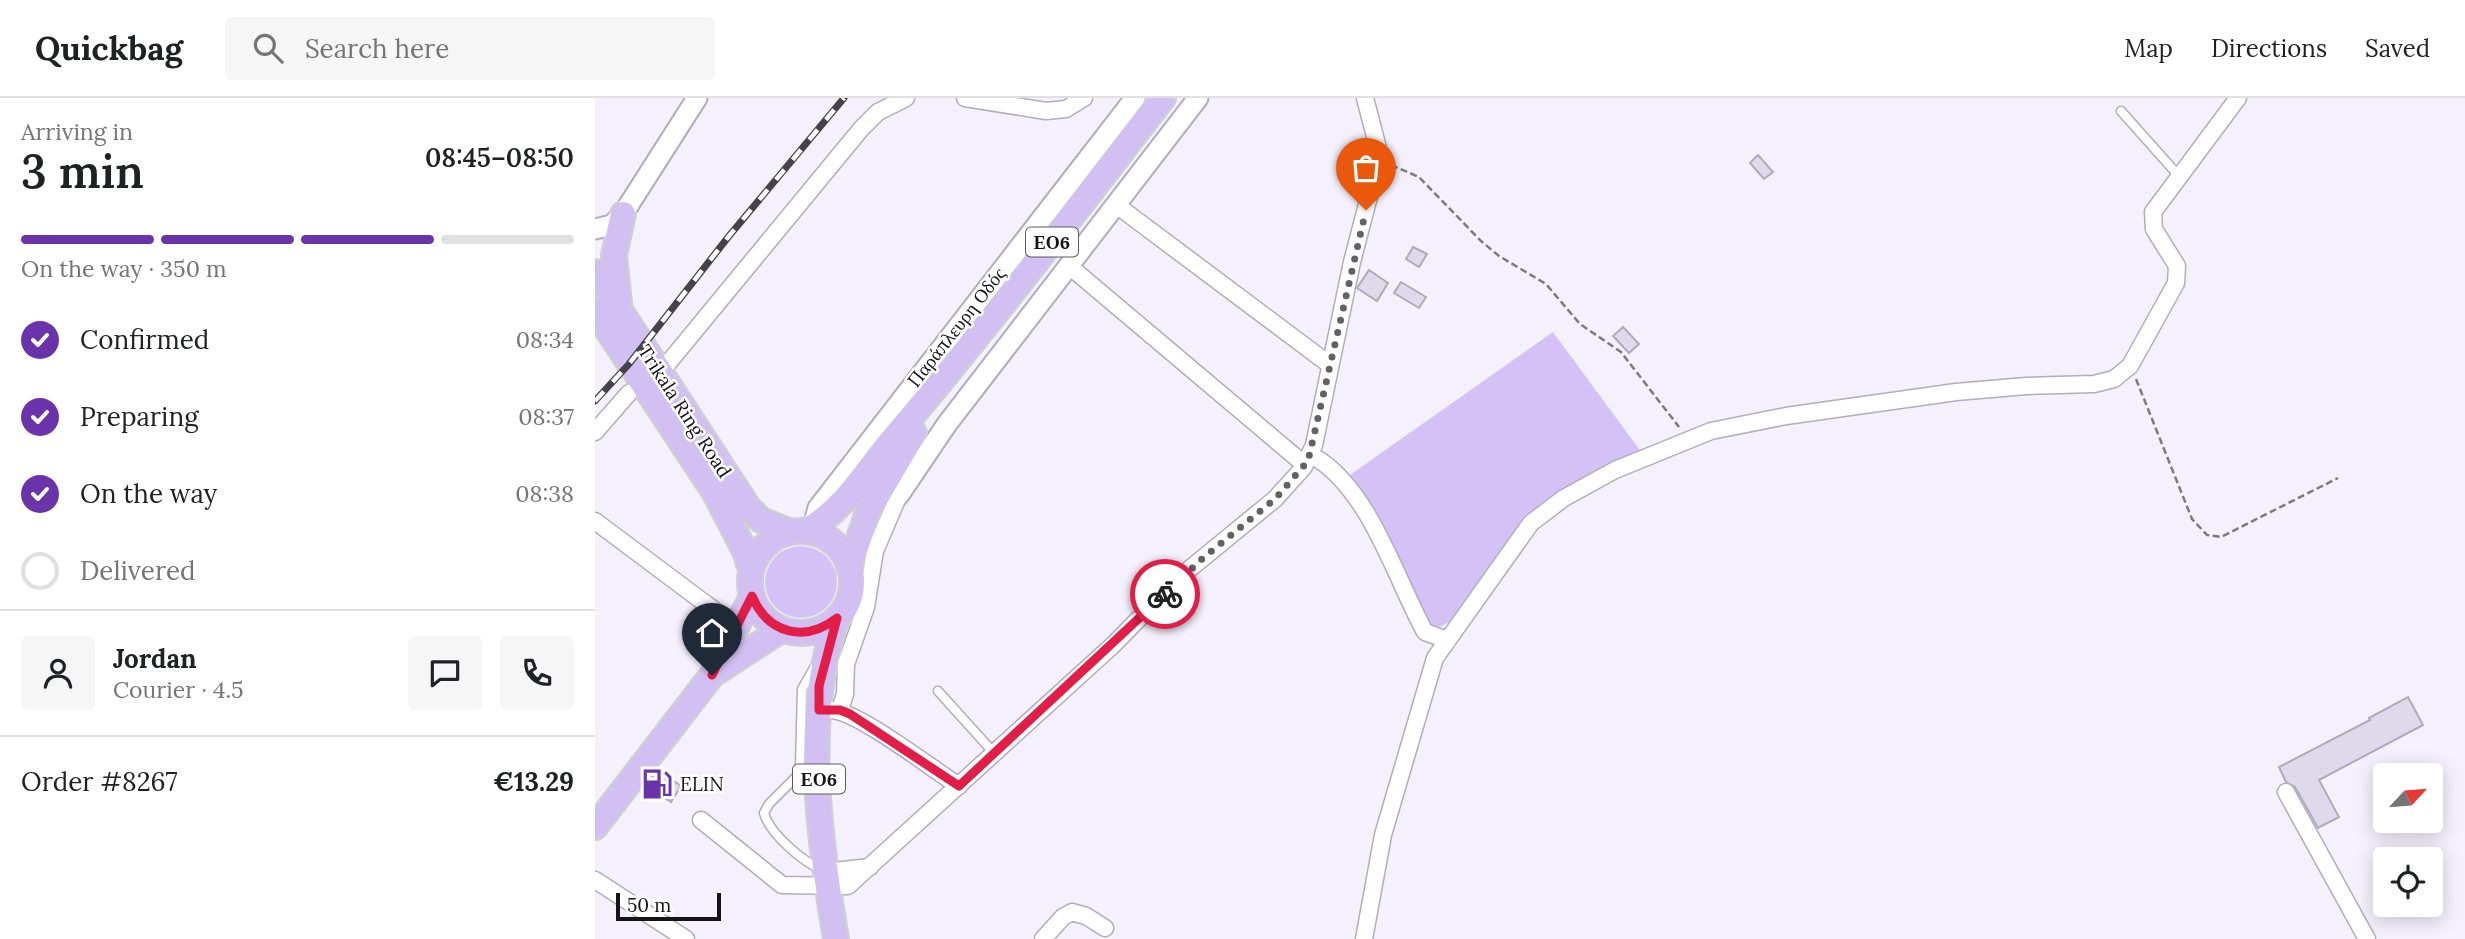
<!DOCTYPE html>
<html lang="en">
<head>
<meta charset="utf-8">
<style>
  :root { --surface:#fff; --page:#f6f6f6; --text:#202124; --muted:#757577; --line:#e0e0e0; --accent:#6b33aa }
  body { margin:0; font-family:Lora,serif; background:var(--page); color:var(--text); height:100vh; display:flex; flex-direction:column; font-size:26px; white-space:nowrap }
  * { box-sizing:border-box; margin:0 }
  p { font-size:23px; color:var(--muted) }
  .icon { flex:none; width:38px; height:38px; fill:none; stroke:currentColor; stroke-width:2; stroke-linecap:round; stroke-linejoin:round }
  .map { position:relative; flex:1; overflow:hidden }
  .details { display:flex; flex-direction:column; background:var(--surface); width:595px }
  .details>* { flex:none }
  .needle { width:46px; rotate:64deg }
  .buttons { position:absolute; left:1778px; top:665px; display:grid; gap:14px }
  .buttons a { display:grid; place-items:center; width:70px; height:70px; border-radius:7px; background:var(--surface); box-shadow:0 4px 18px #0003; font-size:35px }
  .scale { position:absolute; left:21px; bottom:18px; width:105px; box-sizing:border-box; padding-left:7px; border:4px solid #151319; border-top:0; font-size:19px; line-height:24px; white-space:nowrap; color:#151319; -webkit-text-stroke:5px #fff; paint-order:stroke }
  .pin { position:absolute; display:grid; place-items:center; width:60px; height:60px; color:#fff; margin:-72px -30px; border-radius:50% 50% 50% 0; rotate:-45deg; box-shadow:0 0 7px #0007 }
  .pin .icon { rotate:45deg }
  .courier { position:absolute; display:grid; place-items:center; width:70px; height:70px; margin:-35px; border:5px solid #e11d48; border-radius:50%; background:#fff; color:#222; box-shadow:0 2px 9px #0007 }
  .overview em { font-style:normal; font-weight:600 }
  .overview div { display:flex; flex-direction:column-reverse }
  .overview { display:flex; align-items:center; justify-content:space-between; height:119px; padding:0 21px }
  h1 { font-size:46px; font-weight:600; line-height:52px }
  .bar { display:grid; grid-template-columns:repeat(4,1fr); gap:10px 7px; align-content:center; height:84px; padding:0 21px }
  .bar i { height:9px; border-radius:5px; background:var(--line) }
  .bar .on { background:var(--accent) }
  .bar p { grid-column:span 4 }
  .line { display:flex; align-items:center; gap:18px; padding:0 21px; border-top:2px solid var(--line) }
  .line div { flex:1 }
  .round { display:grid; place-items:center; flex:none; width:74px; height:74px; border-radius:7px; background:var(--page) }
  ol { padding:0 21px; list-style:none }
  li { display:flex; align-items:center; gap:21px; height:77px }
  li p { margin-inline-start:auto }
  li .icon { padding:7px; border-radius:50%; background:var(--accent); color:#fff; stroke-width:4 }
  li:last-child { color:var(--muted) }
  li i { width:38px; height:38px; border:4px solid var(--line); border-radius:50% }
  header { display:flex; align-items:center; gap:42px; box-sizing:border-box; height:98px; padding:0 35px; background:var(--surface); border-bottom:2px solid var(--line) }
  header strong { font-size:33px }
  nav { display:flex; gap:38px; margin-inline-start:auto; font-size:24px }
  .search { width:490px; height:63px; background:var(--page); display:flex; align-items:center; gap:18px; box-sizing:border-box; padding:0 24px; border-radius:7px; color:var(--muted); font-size:26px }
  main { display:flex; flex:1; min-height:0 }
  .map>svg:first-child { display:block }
  .green { fill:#d4c2f7 }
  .building { fill:#dfd9ec; stroke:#b0aabc; stroke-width:2 }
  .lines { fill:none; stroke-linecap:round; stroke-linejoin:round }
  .service-casing { stroke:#b2acbe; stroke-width:11 }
  .minor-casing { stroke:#b2acbe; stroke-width:19 }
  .tertiary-casing { stroke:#b2acbe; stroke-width:23 }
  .primary-casing { stroke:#d0d0d1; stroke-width:28 }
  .path { stroke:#7c7a82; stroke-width:2.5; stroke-dasharray:7 3.5; stroke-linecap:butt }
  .service { stroke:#fff; stroke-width:8 }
  .minor { stroke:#fff; stroke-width:16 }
  .tertiary { stroke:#fff; stroke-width:19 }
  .primary { stroke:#d3c0f2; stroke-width:24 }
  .rail-casing { stroke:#45434a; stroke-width:7 }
  .rail { stroke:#fff; stroke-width:4.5; stroke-dasharray:13; stroke-linecap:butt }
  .done { stroke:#636168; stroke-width:7; stroke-dasharray:0 12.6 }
  .route { stroke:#e11d48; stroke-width:9 }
  .labels { text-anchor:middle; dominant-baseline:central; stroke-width:5; stroke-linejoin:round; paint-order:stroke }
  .shield { fill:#fff; stroke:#5b5a5e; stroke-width:2 }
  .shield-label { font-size:18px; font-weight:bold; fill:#151319 }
  .street-label { font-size:19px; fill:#151319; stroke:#fff }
  .poi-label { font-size:19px; fill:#151319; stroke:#fff; text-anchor:start }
</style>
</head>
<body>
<header>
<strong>Quickbag</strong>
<div class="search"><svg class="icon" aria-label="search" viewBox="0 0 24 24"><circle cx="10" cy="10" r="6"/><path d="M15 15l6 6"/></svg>Search here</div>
<nav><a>Map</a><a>Directions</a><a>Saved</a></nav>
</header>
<main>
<section class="details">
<div class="overview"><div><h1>3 min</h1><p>Arriving in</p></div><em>08:45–08:50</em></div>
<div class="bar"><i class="on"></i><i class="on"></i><i class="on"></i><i></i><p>On the way · 350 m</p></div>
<ol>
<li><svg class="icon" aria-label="check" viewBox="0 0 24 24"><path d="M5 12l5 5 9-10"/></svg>Confirmed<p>08:34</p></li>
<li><svg class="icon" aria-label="check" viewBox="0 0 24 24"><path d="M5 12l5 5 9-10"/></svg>Preparing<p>08:37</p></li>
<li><svg class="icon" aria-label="check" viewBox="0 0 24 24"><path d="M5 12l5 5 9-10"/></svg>On the way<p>08:38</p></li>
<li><i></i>Delivered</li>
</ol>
<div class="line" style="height:126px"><a class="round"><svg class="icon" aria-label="person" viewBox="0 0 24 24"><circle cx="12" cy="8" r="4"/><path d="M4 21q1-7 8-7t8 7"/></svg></a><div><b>Jordan</b><p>Courier · 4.5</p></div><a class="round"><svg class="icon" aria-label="chat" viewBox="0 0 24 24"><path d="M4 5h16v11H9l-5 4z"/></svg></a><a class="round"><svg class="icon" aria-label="phone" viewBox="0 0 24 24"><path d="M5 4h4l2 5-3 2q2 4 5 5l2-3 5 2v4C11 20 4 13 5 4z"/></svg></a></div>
<div class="line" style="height:91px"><div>Order #8267</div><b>€13.29</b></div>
</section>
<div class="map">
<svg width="1870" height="841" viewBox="0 0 1870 841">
  <rect width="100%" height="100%" fill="#f4f1fc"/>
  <!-- green -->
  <path class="green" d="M958 234 1047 355 944 409 933 419 858 522 845 529 834 526 755 377Z
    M170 484a36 36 0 1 1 72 0a36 36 0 1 1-72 0Z"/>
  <!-- building -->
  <path class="building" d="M1163 57 1178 74 1169 81 1155 65Z
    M818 149 832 156 824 169 811 161Z
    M774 172 793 185 782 203 762 190Z
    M806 184 831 199 824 210 799 195Z
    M1028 229 1044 246 1034 255 1018 238Z
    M1813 599 1828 627 1724 682 1744 719 1723 730 1700 689 1691 684 1684 669 1775 622 1774 620Z
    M63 672 86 688 76 704 51 687Z"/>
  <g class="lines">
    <!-- service casing -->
    <g class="service-casing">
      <path id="service" d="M1526 13 1583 77
        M343 593 399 655
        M207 673 174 706 169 715C175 736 207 763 227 772
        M209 675 205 668 207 591 219 570"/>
    </g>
    <!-- minor casing -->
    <g class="minor-casing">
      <path id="minor" d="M370 0 451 13 471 11 489 0
        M520 106 735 267
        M473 167 710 367
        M65 275 266 31 283 14 311 0
        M0 334 34 295
        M723 361C776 396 800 479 830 534L852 542
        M0 423 131 521 140 532
        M235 612C262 612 337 671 364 688
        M245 612 250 596 251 566 271 509 280 453 304 397
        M1691 694 1772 841
        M106 722 187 787 253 788 518 547 586 478 680 401 708 370 719 347 757 164 783 64 782 46 770 0
        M230 774 275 769
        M0 782 91 841
        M448 841 468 819 477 814 491 818 510 830
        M769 841 788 737 840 560 936 425 969 400 1020 372 1116 333 1191 318 1361 294 1431 288 1499 286 1519 281 1535 268 1581 185 1582 168 1559 131 1558 114 1643 0"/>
    </g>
    <!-- tertiary casing -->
    <g class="tertiary-casing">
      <path id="tertiary" d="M0 131 17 127 28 116 102 0
        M288 388 304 397 352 326 603 0
        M218 429 223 410 540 0"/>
    </g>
    <!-- primary casing -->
    <g class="primary-casing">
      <path id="primary" d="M0 174 153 409 166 422 196 434
        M24 205 19 157 28 116
        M0 213 120 395 150 453 156 472
        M211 433C250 411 269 375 297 342 391 231 479 115 568 0
        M155 484a51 51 0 1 1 102 0a51 51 0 1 1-102 0Z
        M254 470 273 414 319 335
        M123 573 186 532
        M0 729 117 577 157 498
        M241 841C224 741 207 617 242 520"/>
    </g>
    <!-- path -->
    <path class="path" d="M796 67 824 79 886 143 904 158 951 186 985 226 1026 254 1084 329
      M1541 281 1597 421 1612 437 1626 439 1743 380"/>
    <!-- service -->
    <use href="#service" class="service"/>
    <!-- minor -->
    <use href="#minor" class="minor"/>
    <!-- tertiary -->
    <use href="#tertiary" class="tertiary"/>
    <!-- primary -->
    <use href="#primary" class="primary"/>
    <!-- rail casing -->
    <g class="rail-casing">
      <path id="rail" d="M0 303 34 266 134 138 249 0"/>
    </g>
    <!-- rail -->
    <use href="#rail" class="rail"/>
  </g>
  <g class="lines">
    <!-- done -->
    <path class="done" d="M570 496 607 461 680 401 713 363 771 112"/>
    <!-- route -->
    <path class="route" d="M117 577 157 498C173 536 210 545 242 520L224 588V612H245L255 616 364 688 570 496"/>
  </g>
  <!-- icons -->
  <defs>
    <g id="fuel-bare" transform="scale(2.415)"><path d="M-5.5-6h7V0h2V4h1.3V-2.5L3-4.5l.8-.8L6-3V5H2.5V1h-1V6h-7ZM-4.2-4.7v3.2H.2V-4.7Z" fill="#6b33aa" stroke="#fff" stroke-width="2.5" paint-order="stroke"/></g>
  </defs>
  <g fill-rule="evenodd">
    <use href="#fuel-bare" x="62" y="686"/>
  </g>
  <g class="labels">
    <!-- shield labels -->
    <g class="shield">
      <rect x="431" y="129.5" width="52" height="29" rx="5"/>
      <rect x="198" y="666.5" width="52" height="29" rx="5"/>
    </g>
    <g class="shield-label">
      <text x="457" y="144">ΕΟ6</text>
      <text x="224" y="681">ΕΟ6</text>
    </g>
    <!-- street labels -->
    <g class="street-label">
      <text transform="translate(361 229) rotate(-52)">Παράπλευρη Οδός</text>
      <text transform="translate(90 313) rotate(57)">Trikala Ring Road</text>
    </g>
    <!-- poi labels -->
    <g class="poi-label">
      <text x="85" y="686">ELIN</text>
    </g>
  </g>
</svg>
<div class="buttons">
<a><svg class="needle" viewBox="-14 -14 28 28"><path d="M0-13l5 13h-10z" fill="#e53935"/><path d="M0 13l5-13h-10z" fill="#757577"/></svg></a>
<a><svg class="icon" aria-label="locate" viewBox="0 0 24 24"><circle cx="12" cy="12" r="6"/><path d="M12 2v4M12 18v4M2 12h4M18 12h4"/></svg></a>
</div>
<div class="scale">50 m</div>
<div class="pin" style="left:771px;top:112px;background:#ea580c"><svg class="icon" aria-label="bag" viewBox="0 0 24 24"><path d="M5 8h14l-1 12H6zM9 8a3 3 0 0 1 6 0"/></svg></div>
<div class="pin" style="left:117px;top:577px;background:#1f2937"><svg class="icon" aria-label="home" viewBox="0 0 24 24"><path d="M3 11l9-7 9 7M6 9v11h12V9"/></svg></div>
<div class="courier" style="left:570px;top:496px"><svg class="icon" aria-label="bike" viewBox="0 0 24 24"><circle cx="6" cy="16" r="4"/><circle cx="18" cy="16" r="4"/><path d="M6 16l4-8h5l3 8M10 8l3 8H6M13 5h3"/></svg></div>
</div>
</main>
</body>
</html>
